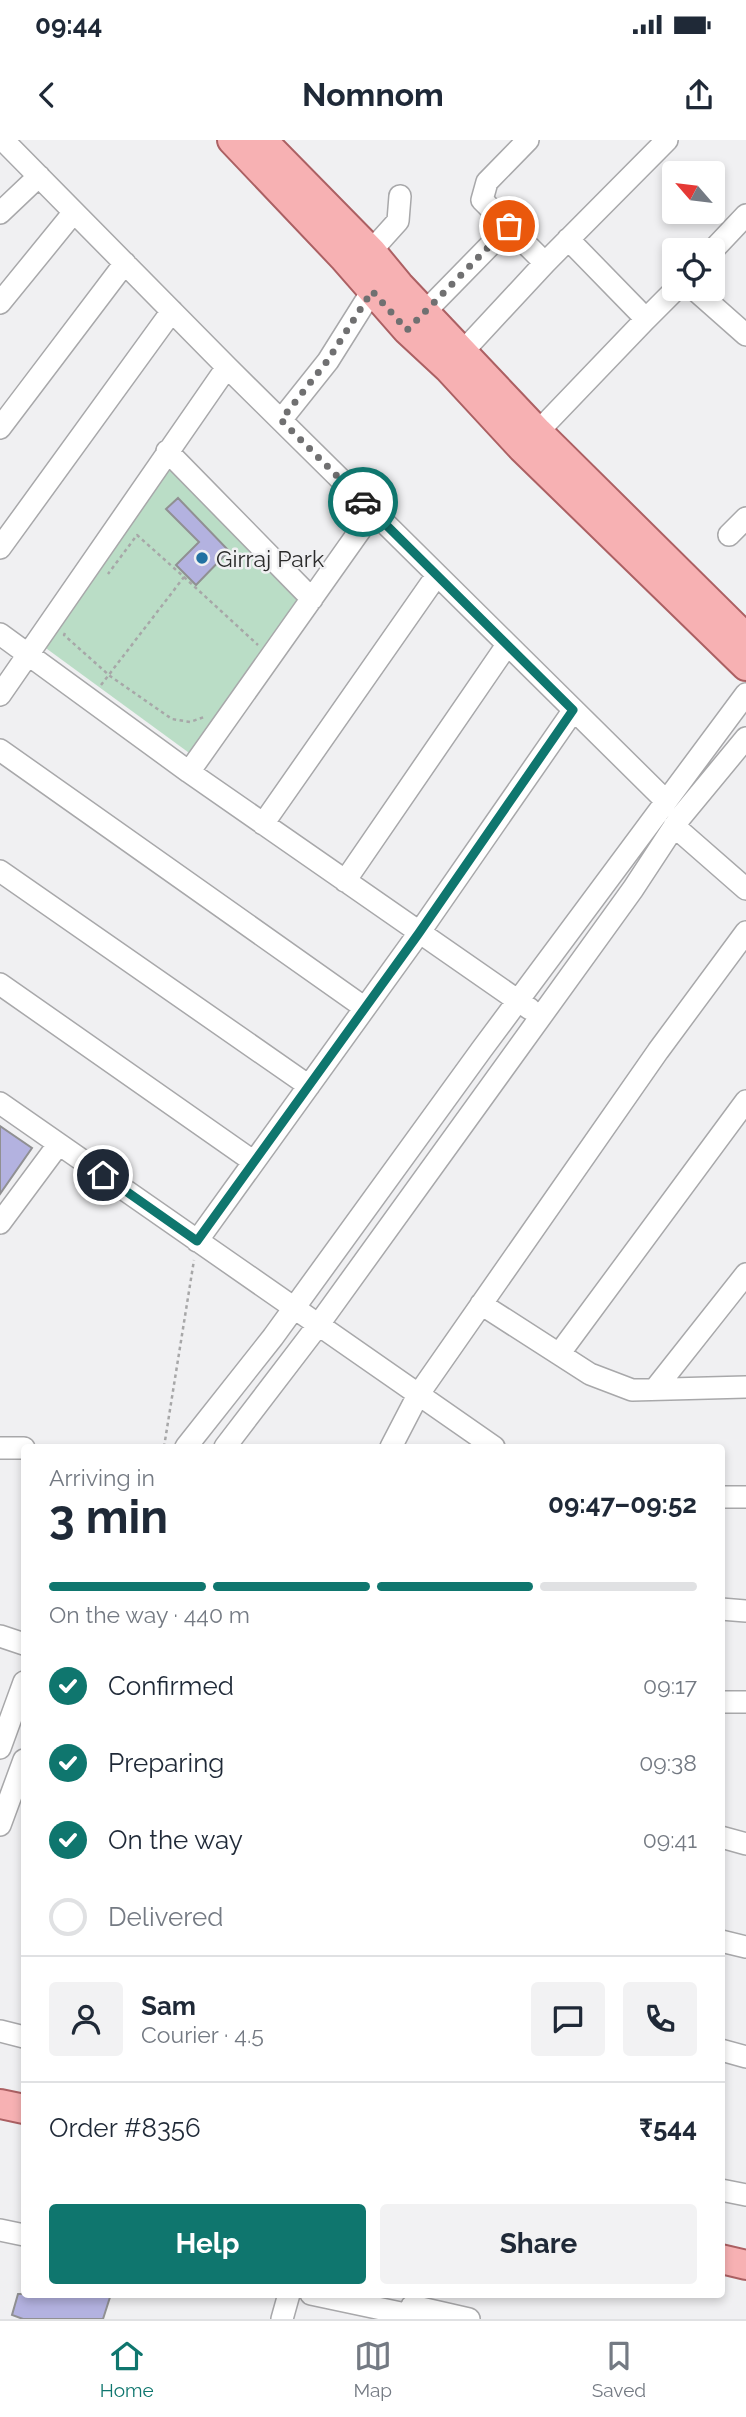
<!DOCTYPE html>
<html lang="en">
<head>
<meta charset="utf-8">
<style>
  :root { --surface:#fff; --page:#f2f2f3; --text:#1f2937; --muted:#747a83; --line:#e0e1e3; --accent:#0f766e }
  body { margin:0; font-family:Raleway,sans-serif; background:var(--page); color:var(--text); height:100vh; display:flex; flex-direction:column; font-size:26px; white-space:nowrap }
  * { box-sizing:border-box; margin:0 }
  p { font-size:23px; color:var(--muted) }
  .icon { flex:none; width:38px; height:38px; fill:none; stroke:currentColor; stroke-width:2; stroke-linecap:round; stroke-linejoin:round }
  .map { position:relative; flex:1; overflow:hidden }
  .side { position:absolute; left:21px; top:1304px; width:704px; height:854px; display:flex; flex-direction:column; background:var(--surface); border-radius:7px; box-shadow:0 4px 10px #0003 }
  .side>* { flex:none }
  .needle { width:46px; rotate:298deg }
  .controls { position:absolute; left:662px; top:21px; display:grid; gap:14px }
  .controls a { display:grid; place-items:center; width:63px; height:63px; border-radius:7px; background:var(--surface); box-shadow:0 4px 10px #0003; font-size:35px }
  .pin { position:absolute; display:grid; place-items:center; width:60px; height:60px; color:#fff; margin:-30px; border:4px solid #fff; border-radius:50%; box-shadow:0 2px 7px #0007 }
  .courier { position:absolute; display:grid; place-items:center; width:70px; height:70px; margin:-35px; border:5px solid #0f766e; border-radius:50%; background:#fff; color:#222; box-shadow:0 2px 9px #0007 }
  .summary em { font-style:normal; font-weight:700 }
  .summary div { display:flex; flex-direction:column-reverse }
  .summary { display:flex; align-items:center; justify-content:space-between; height:119px; padding:0 28px }
  h1 { font-size:46px; font-weight:700; line-height:52px }
  .bar { display:grid; grid-template-columns:repeat(4,1fr); gap:10px 7px; align-content:center; height:84px; padding:0 28px }
  .bar i { height:9px; border-radius:5px; background:var(--line) }
  .bar .selected { background:var(--accent) }
  .bar p { grid-column:span 4 }
  .line { display:flex; align-items:center; gap:18px; padding:0 28px; border-top:2px solid var(--line) }
  .line div { flex:1 }
  .round { display:grid; place-items:center; flex:none; width:74px; height:74px; border-radius:7px; background:var(--page) }
  ol { padding:0 28px; list-style:none }
  li { display:flex; align-items:center; gap:21px; height:77px }
  li p { margin-inline-start:auto }
  li .icon { padding:7px; border-radius:50%; background:var(--accent); color:#fff; stroke-width:4 }
  li:last-child { color:var(--muted) }
  li i { width:38px; height:38px; border:4px solid var(--line); border-radius:50% }
  .action { display:flex; gap:14px; margin-top:auto; padding:14px 28px }
  .action a { flex:1; height:80px; border-radius:7px; background:var(--accent); color:#fff; font-size:28px; font-weight:700; line-height:80px; text-align:center }
  .action a+a { background:var(--page); color:var(--text) }
  .status { display:flex; justify-content:space-between; align-items:center; height:49px; padding:0 35px; background:var(--surface); direction:ltr }
  .status svg { height:19px; fill:currentColor }
  header { display:flex; justify-content:space-between; align-items:center; height:91px; padding:0 28px; background:var(--surface); font-size:32px; font-weight:700 }
  .menu { display:flex; justify-content:space-around; align-items:center; height:98px; border-top:2px solid var(--line); background:var(--surface); font-size:19px; color:var(--muted) }
  .menu a { display:grid; justify-items:center; gap:4px }
  .menu .selected { color:var(--accent) }
  .map>svg:first-child { display:block }
  .green { fill:#baddc6 }
  .building { fill:#b3b2e0; stroke:#909092; stroke-width:2 }
  .lines { fill:none; stroke-linecap:round; stroke-linejoin:round }
  .minor-casing { stroke:#a8a8aa; stroke-width:24 }
  .major-casing { stroke:#ac6063; stroke-width:32 }
  .path { stroke:#a7a7a8; stroke-width:2.5; stroke-dasharray:3.5 3.5; stroke-linecap:butt }
  .minor { stroke:#fff; stroke-width:21 }
  .major { stroke:#f7b1b3; stroke-width:28 }
  .done { stroke:#707071; stroke-width:7; stroke-dasharray:0 12.6 }
  .route { stroke:#0f766e; stroke-width:9 }
  .poi-dot { fill:#2171a2; stroke:#f0f0f2; stroke-width:2.5 }
  .labels { text-anchor:middle; dominant-baseline:central; stroke-width:5; stroke-linejoin:round; paint-order:stroke }
  .poi-label { font-size:23px; fill:#2b2b2b; stroke:#f0f0f2; text-anchor:start }
</style>
</head>
<body>
<div class="status"><b>09:44</b><svg viewBox="0 0 49 12"><path d="M0 12V9h3v3zM5 12V6h3v6zM10 12V3h3v9zM15 12V0h3v12zM26 1h20v11H26zM47 4h2v5h-2z"/></svg></div>
<header><svg class="icon" aria-label="back" viewBox="0 0 24 24"><path d="M15 5l-7 7 7 7"/></svg>Nomnom<svg class="icon" aria-label="share" viewBox="0 0 24 24"><path d="M12 15V3M7 8l5-5 5 5M5 13v7h14v-7"/></svg></header>
<div class="map">
<svg width="746" height="2179" viewBox="0 0 746 2179">
  <rect width="100%" height="100%" fill="#f0f0f2"/>
  <!-- green -->
  <path class="green" d="M168 328 300 460 192 615 43 506Z"/>
  <!-- building -->
  <path class="building" d="M178 358 229 411 196 445 176 425 199 402 166 369Z
    M0 986 32 1008 0 1054Z
    M18 2154H111L103 2179H23L12 2175Z"/>
  <g class="lines">
    <!-- minor casing -->
    <g class="minor-casing">
      <path id="minor" d="M3 0 227 227 665 660
        M528 0 487 42 482 60 545 123
        M0 73 39 36
        M371 111 398 81 400 56
        M712 111 746 75
        M694 149 746 195
        M0 163 74 72
        M646 179 676 149
        M416 181 509 86
        M454 221 545 123 667 0
        M281 280 328 221 372 151
        M0 288 125 123
        M529 301 646 179 568 99
        M167 311 312 459
        M729 395 746 378
        M0 408 172 171
        M0 494 189 632 530 869
        M0 555 227 227
        M0 610 365 868
        M189 632 373 372
        M263 684 437 435
        M674 686 746 749
        M0 731 309 946
        M345 741 507 505
        M0 844 254 1022
        M0 963 494 1307
        M0 1083 58 1005
        M197 1101 419 793 573 571
        M481 1164 590 1234 632 1250 746 1247
        M559 1214 746 961
        M655 1249 746 1134
        M186 1307 273 1197 482 909 746 554
        M225 1307 319 1184 633 749 679 679 746 598
        M391 1307 418 1255 658 911 746 792
        M0 1308H24
        M721 1357H746
        M721 1469 746 1471
        M0 1496 24 1504
        M721 1562H746
        M0 1608 24 1542
        M0 1685 24 1620
        M721 1697 746 1704
        M721 1801 746 1807
        M0 1891 24 1897
        M721 1910 746 1917
        M721 2050 746 2055
        M0 2090 24 2095
        M311 2154 410 2175
        M412 2166 469 2179
        M282 2179 289 2154"/>
    </g>
    <!-- major casing -->
    <g class="major-casing">
      <path id="major" d="M232 0 343 117 407 190 448 228 522 308 746 526
        M262 0 371 111 399 145 538 292 746 498
        M0 1964 24 1969
        M721 2119 746 2125"/>
    </g>
    <!-- path -->
    <path class="path" d="M184 437 258 505
      M65 493 64 495 110 536 172 579 190 582 204 577
      M101 545 184 437 137 395 108 434
      M164 1307 194 1120"/>
    <!-- minor -->
    <use href="#minor" class="minor"/>
    <!-- major -->
    <use href="#major" class="major"/>
  </g>
  <g class="lines">
    <!-- done -->
    <path class="done" d="M363 362 281 280 328 220 372 151 407 190 509 86"/>
    <!-- route -->
    <path class="route" d="M103 1035 197 1101 419 793 573 570 363 362"/>
  </g>
  <!-- markers -->
  <circle class="poi-dot" cx="202" cy="418" r="7"/>
  <g class="labels">
    <!-- poi labels -->
    <g class="poi-label">
      <text x="216" y="418">Girraj Park</text>
    </g>
  </g>
</svg>
<div class="controls">
<a><svg class="needle" viewBox="-14 -14 28 28"><path d="M0-13l5 13h-10z" fill="#e53935"/><path d="M0 13l5-13h-10z" fill="#747a83"/></svg></a>
<a><svg class="icon" aria-label="locate" viewBox="0 0 24 24"><circle cx="12" cy="12" r="6"/><path d="M12 2v4M12 18v4M2 12h4M18 12h4"/></svg></a>
</div>
<div class="pin" style="left:509px;top:86px;background:#ea580c"><svg class="icon" aria-label="bag" viewBox="0 0 24 24"><path d="M5 8h14l-1 12H6zM9 8a3 3 0 0 1 6 0"/></svg></div>
<div class="pin" style="left:103px;top:1035px;background:#1f2937"><svg class="icon" aria-label="home" viewBox="0 0 24 24"><path d="M3 11l9-7 9 7M6 9v11h12V9"/></svg></div>
<div class="courier" style="left:363px;top:362px"><svg class="icon" aria-label="car" viewBox="0 0 24 24"><path d="M5 17H2v-5l4-1 3-4h7l3 4 3 1v5h-3M9 17h6M6 11h13"/><circle cx="7" cy="17" r="2"/><circle cx="17" cy="17" r="2"/></svg></div>
<section class="side">
<div class="summary"><div><h1>3 min</h1><p>Arriving in</p></div><em>09:47–09:52</em></div>
<div class="bar"><i class="selected"></i><i class="selected"></i><i class="selected"></i><i></i><p>On the way · 440 m</p></div>
<ol>
<li><svg class="icon" aria-label="check" viewBox="0 0 24 24"><path d="M5 12l5 5 9-10"/></svg>Confirmed<p>09:17</p></li>
<li><svg class="icon" aria-label="check" viewBox="0 0 24 24"><path d="M5 12l5 5 9-10"/></svg>Preparing<p>09:38</p></li>
<li><svg class="icon" aria-label="check" viewBox="0 0 24 24"><path d="M5 12l5 5 9-10"/></svg>On the way<p>09:41</p></li>
<li><i></i>Delivered</li>
</ol>
<div class="line" style="height:126px"><a class="round"><svg class="icon" aria-label="person" viewBox="0 0 24 24"><circle cx="12" cy="8" r="4"/><path d="M4 21q1-7 8-7t8 7"/></svg></a><div><b>Sam</b><p>Courier · 4.5</p></div><a class="round"><svg class="icon" aria-label="chat" viewBox="0 0 24 24"><path d="M4 5h16v11H9l-5 4z"/></svg></a><a class="round"><svg class="icon" aria-label="phone" viewBox="0 0 24 24"><path d="M5 4h4l2 5-3 2q2 4 5 5l2-3 5 2v4C11 20 4 13 5 4z"/></svg></a></div>
<div class="line" style="height:91px"><div>Order #8356</div><b>₹544</b></div>
<div class="action"><a>Help</a><a>Share</a></div>
</section>
</div>
<nav class="menu">
<a class="selected"><svg class="icon" aria-label="home" viewBox="0 0 24 24"><path d="M3 11l9-7 9 7M6 9v11h12V9"/></svg>Home</a>
<a><svg class="icon" aria-label="map" viewBox="0 0 24 24"><path d="M3 6l6-2 6 2 6-2v14l-6 2-6-2-6 2zM9 4v14M15 6v14"/></svg>Map</a>
<a><svg class="icon" aria-label="saved" viewBox="0 0 24 24"><path d="M7 4h10v16l-5-4-5 4z"/></svg>Saved</a>
</nav>
</body>
</html>
